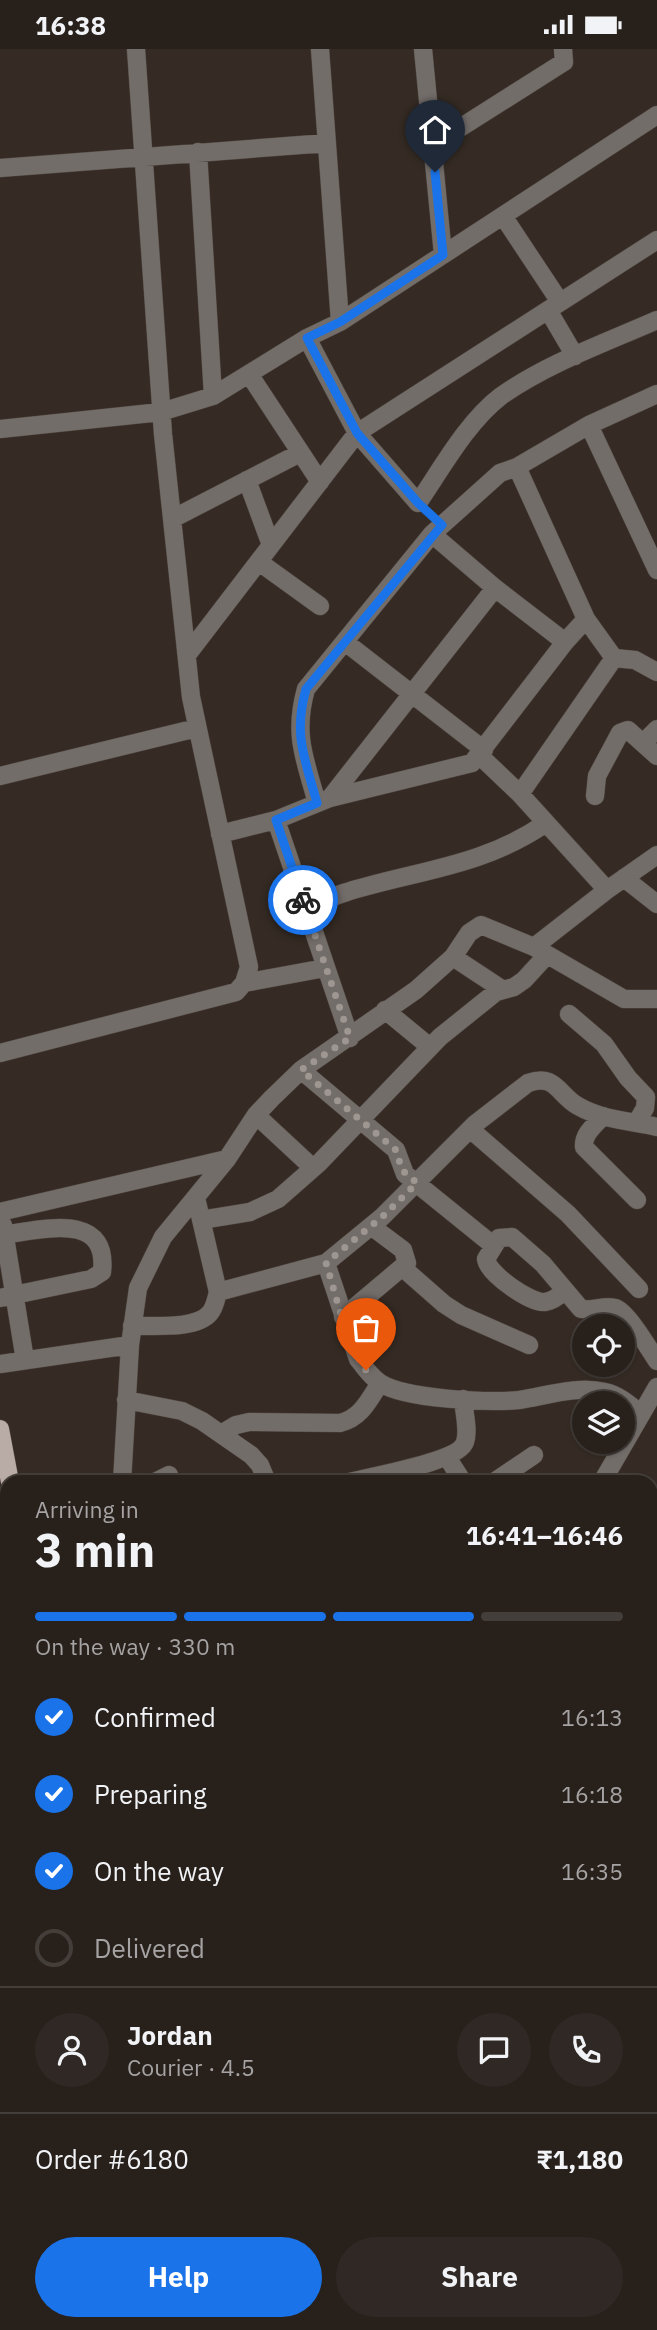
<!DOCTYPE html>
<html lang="en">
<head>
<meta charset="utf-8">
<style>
  :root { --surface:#28201b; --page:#302824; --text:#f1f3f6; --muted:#a5a3a3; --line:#443e3a; --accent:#1a73e8 }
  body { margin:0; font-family:"IBM Plex Sans",sans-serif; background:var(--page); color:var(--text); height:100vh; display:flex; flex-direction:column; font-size:26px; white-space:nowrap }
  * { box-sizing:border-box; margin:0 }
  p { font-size:23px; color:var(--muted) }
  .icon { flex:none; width:38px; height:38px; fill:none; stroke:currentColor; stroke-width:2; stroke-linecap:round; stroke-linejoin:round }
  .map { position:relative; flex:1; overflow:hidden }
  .panel { position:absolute; left:0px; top:1426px; width:658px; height:856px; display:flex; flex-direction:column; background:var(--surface); border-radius:21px 21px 0 0; box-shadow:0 2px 5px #0004,0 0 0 2px var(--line) }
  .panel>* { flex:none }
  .controls { position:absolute; left:572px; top:1265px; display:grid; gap:14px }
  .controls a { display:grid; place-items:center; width:63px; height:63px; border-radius:50%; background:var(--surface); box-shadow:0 2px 5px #0004,0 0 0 2px var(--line); font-size:35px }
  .pin { position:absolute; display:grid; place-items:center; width:60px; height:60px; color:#fff; margin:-72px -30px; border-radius:50% 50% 50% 0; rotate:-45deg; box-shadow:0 0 7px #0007 }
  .pin .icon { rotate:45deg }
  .courier { position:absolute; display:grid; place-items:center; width:70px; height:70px; margin:-35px; border:5px solid #1a73e8; border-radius:50%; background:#fff; color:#222; box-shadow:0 2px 9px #0007 }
  .head em { font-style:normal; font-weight:700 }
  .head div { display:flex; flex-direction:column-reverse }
  .head { display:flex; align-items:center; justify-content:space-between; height:119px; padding:0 35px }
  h1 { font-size:46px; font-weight:700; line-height:52px }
  .bar { display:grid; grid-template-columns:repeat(4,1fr); gap:10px 7px; align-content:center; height:84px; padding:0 35px }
  .bar i { height:9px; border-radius:5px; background:var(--line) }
  .bar .selected { background:var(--accent) }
  .bar p { grid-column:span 4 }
  .line { display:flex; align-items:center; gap:18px; padding:0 35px; border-top:2px solid var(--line) }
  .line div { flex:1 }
  .round { display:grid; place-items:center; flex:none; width:74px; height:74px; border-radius:37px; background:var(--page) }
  ol { padding:0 35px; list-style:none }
  li { display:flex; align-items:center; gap:21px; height:77px }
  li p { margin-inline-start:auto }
  li .icon { padding:7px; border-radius:50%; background:var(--accent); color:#fff; stroke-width:4 }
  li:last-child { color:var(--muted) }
  li i { width:38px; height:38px; border:4px solid var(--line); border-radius:50% }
  .button { display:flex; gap:14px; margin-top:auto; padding:14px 35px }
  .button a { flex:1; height:80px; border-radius:42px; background:var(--accent); color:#fff; font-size:28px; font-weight:700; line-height:80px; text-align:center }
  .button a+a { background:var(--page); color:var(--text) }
  .status { display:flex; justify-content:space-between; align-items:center; height:49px; padding:0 35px; background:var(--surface); direction:ltr }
  .status svg { height:19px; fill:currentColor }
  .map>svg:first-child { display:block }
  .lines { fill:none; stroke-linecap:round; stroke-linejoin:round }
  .minor-casing { stroke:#524942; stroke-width:19 }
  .major-casing { stroke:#524942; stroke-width:19 }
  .minor { stroke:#736d6a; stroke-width:18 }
  .major { stroke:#b9aca6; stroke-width:18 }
  .done { stroke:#9e9691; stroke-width:7; stroke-dasharray:0 12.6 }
  .route { stroke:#1a73e8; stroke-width:9 }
</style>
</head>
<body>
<div class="status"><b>16:38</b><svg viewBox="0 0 49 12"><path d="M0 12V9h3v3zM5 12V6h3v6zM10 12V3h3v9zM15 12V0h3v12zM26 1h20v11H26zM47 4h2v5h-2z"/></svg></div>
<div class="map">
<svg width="657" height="2281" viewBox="0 0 657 2281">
  <rect width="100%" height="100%" fill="#352b24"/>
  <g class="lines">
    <!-- minor casing -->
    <g class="minor-casing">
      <path id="minor" d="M423 0 443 206
        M433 96 564 13 563 0
        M198 103 213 347
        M0 119 327 94
        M503 167 560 253
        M657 191 357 384 418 454C442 419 467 373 501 347 548 314 605 294 657 271
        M548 261 575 307
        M340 273 657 66
        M249 325 320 433
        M589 376 657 521
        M0 380 161 363 213 347 307 289 340 273 320 0
        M247 431 271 496
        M172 470 300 404
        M432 485 500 424 517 418
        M259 513 320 557
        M345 593 484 701
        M565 593 586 570 517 418 589 376 657 345
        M187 606 357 384 307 289
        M614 609 635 611 657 623
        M643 694 657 680
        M479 706 520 745 607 841
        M0 727 197 679
        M520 745 614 609 586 570
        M595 747 597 727 620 684 628 681 657 707
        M330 749 495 539
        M276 771 350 989
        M220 785 276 771 330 749 472 714 565 593 495 539 432 485 306 640C293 686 305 710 317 754
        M624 829 657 855
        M306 859C319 854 333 847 347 843 418 821 482 818 546 774
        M534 898 607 841 657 806
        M453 908 503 941
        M244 934 325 919
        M385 961 430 998
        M569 965 604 995 628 1029 646 1048 645 1059 637 1073
        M0 1004 236 943 244 934 249 918 191 648 163 385 136 0
        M301 1021 396 1101 405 1125 494 1197
        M256 1066 313 1119
        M603 1067C594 1077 583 1085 584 1098L637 1151
        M470 1080 568 1165 639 1240
        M196 1149 218 1243 326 1214 382 1168 475 1075 528 1034C556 1024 558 1046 578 1057 602 1071 631 1072 657 1078
        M0 1163 227 1110
        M201 1171 250 1163 278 1150 319 1114 440 988 496 943 514 938 524 931 547 906
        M3 1176 25 1311
        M0 1186C39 1182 109 1160 102 1223L91 1230 0 1249
        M326 1214 358 1310C364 1318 371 1328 380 1334 405 1350 488 1354 519 1351 546 1347 578 1336 605 1343 619 1346 630 1356 641 1365
        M403 1219 444 1255 461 1266 529 1296
        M564 1242C559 1247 553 1252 545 1253 530 1254 488 1225 486 1210L499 1189 512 1188 543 1215 581 1260C592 1262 604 1256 615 1259 627 1262 649 1300 657 1312
        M343 1268 407 1214 403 1201 371 1177
        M132 1277C153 1276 196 1281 210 1264 215 1258 216 1250 218 1243
        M0 1315 130 1296
        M126 1351 182 1362 202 1372 251 1406 260 1416 267 1433
        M221 1385 236 1376 249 1373 340 1374C361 1369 369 1351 380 1334
        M447 1408 463 1433
        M122 1433 130 1296 138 1239 163 1188 227 1110 256 1066 271 1050 301 1021 416 941 453 908 469 884 481 876 534 898 624 950H657
        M155 1433 169 1426
        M350 1433C371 1427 459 1413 465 1393 469 1382 464 1363 463 1350
        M494 1433 534 1406
        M602 1433 657 1338
        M651 1457 657 1454
        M651 1507H657
        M651 1573 657 1588
        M651 1651 657 1650
        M651 1711H657
        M651 1799 657 1798
        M651 2021 657 2019
        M0 2027 7 2041
        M651 2095 657 2096
        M0 2101 7 2097
        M0 2190 7 2197
        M651 2196 657 2195
        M651 2270H657
        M275 2275 312 2281
        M103 2281 109 2275
        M153 2281 160 2275
        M526 2281 577 2275"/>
    </g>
    <!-- major casing -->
    <g class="major-casing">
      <path id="major" d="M0 1380 10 1433
        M0 1531 7 1567
        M0 1777 7 1772
        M0 1827H7
        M651 1945H657
        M651 1970 657 1969"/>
    </g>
    <!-- minor -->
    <use href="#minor" class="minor"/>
    <!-- major -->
    <use href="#major" class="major"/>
  </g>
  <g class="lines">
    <!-- done -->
    <path class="done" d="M303 851 350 989 301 1021 396 1101 402 1121 417 1134 382 1168 326 1214C337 1249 345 1291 366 1321"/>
    <!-- route -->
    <path class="route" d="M303 851 276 771 317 754C305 710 293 686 306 640L442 476 418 454 357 384 307 289 340 273 443 206 435 123"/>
  </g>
</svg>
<div class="controls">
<a><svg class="icon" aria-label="locate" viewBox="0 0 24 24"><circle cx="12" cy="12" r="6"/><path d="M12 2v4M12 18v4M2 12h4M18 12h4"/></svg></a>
<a><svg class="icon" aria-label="layers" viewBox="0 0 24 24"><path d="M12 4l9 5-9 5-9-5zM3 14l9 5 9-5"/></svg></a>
</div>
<div class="pin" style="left:366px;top:1321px;background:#ea580c"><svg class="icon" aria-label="bag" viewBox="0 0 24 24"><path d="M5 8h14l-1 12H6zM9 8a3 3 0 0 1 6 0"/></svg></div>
<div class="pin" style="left:435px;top:123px;background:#1f2937"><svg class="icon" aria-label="home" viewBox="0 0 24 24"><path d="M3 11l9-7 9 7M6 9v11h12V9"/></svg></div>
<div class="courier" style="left:303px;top:851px"><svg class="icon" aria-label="bike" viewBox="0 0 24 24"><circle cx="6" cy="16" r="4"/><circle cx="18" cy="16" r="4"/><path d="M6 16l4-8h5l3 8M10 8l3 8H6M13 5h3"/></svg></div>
<section class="panel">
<div class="head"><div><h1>3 min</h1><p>Arriving in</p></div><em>16:41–16:46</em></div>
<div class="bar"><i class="selected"></i><i class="selected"></i><i class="selected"></i><i></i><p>On the way · 330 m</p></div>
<ol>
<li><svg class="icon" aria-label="check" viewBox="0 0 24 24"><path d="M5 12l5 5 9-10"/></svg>Confirmed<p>16:13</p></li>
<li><svg class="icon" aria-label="check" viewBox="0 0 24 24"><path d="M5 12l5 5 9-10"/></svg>Preparing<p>16:18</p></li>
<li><svg class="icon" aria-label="check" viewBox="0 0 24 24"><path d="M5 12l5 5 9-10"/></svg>On the way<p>16:35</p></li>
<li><i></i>Delivered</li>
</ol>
<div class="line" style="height:126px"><a class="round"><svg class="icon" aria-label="person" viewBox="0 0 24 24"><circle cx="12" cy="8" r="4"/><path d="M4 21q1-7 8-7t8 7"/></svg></a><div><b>Jordan</b><p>Courier · 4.5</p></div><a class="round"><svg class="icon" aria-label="chat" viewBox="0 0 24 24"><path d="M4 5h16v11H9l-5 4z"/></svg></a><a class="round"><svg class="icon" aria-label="phone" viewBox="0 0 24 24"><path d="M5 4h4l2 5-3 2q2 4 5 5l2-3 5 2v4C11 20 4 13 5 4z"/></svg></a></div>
<div class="line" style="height:91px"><div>Order #6180</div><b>₹1,180</b></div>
<div class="button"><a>Help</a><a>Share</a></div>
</section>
</div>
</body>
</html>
